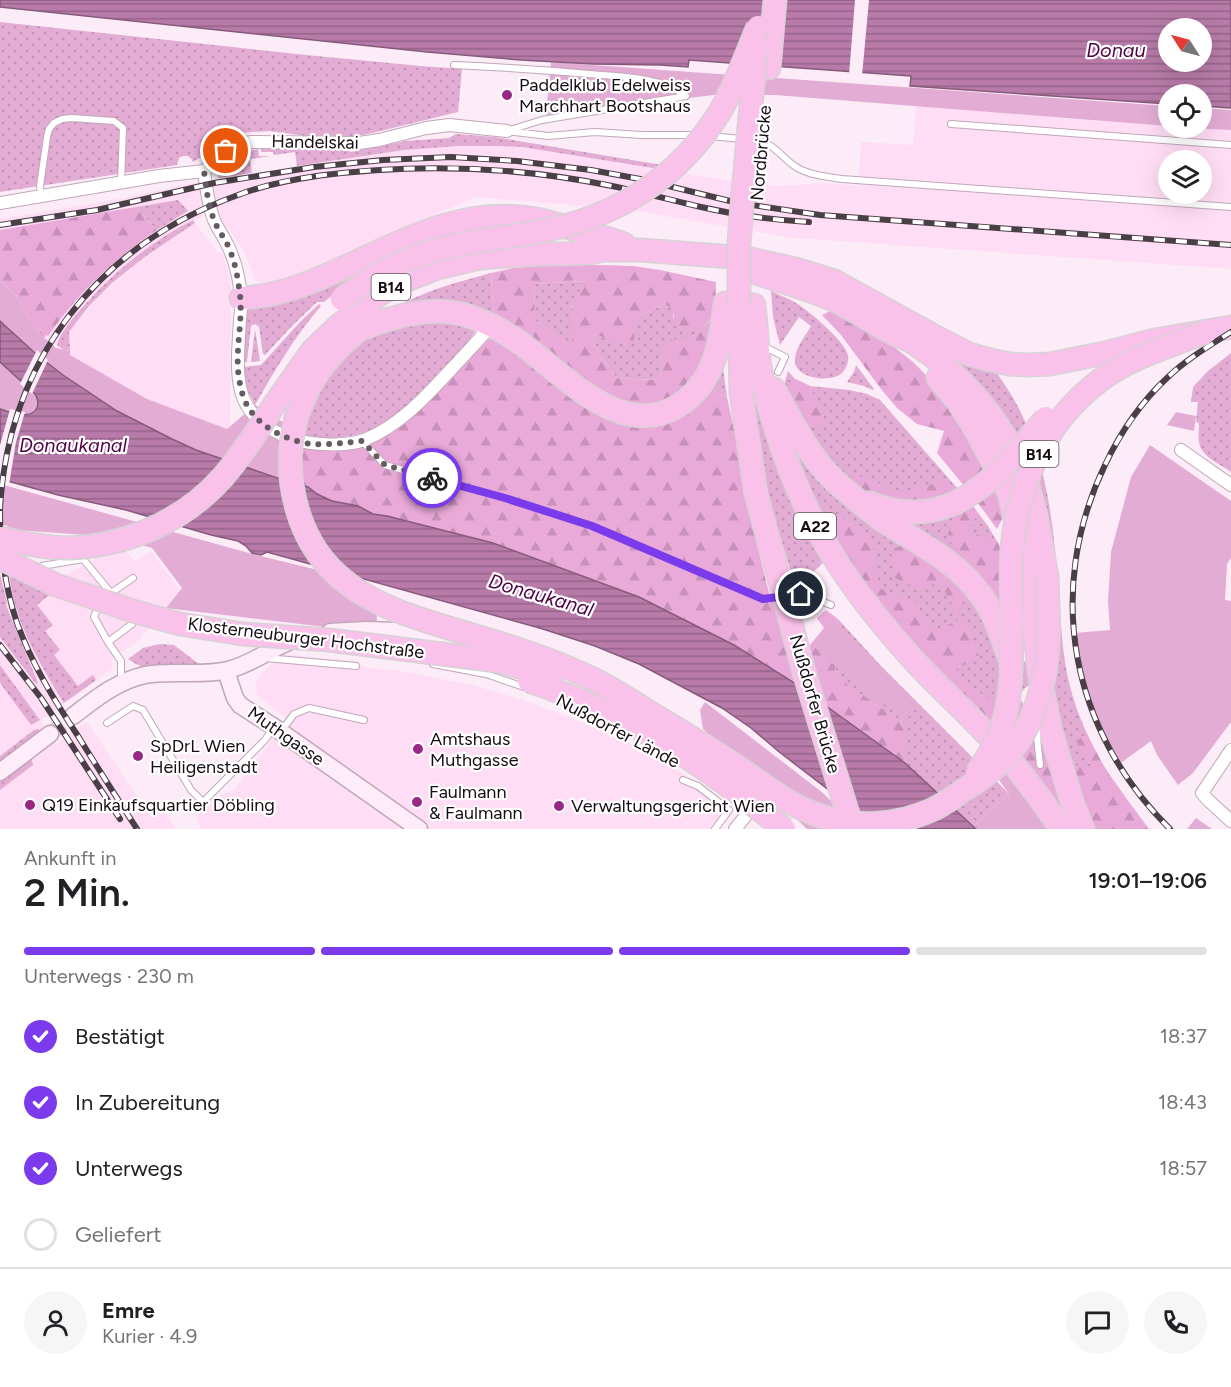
<!DOCTYPE html>
<html lang="de">
<head>
<meta charset="utf-8">
<style>
  :root { --surface:#fff; --page:#f6f6f6; --text:#202124; --muted:#757577; --line:#e0e0e0; --accent:#7c3aed }
  body { margin:0; font-family:Figtree,sans-serif; background:var(--page); color:var(--text); height:100vh; display:flex; flex-direction:column; font-size:22px; white-space:nowrap }
  * { box-sizing:border-box; margin:0 }
  p { font-size:20px; color:var(--muted) }
  .icon { flex:none; width:33px; height:33px; fill:none; stroke:currentColor; stroke-width:2; stroke-linecap:round; stroke-linejoin:round }
  .map { position:relative; height:829px; overflow:hidden }
  .details { display:flex; flex-direction:column; background:var(--surface); flex:1 }
  .details>* { flex:none }
  .needle { width:39px; rotate:306deg }
  .buttons { position:absolute; left:1158px; top:18px; display:grid; gap:12px }
  .buttons a { display:grid; place-items:center; width:54px; height:54px; border-radius:50%; background:var(--surface); box-shadow:0 6px 24px #0002; font-size:30px }
  .pin { position:absolute; display:grid; place-items:center; width:51px; height:51px; color:#fff; margin:-26px; border:3px solid #fff; border-radius:50%; box-shadow:0 2px 6px #0007 }
  .courier { position:absolute; display:grid; place-items:center; width:60px; height:60px; margin:-30px; border:4px solid #7c3aed; border-radius:50%; background:#fff; color:#222; box-shadow:0 2px 8px #0007 }
  .headline em { font-style:normal; font-weight:600 }
  .headline div { display:flex; flex-direction:column-reverse }
  .headline { display:flex; align-items:center; justify-content:space-between; height:102px; padding:0 24px }
  h1 { font-size:39px; font-weight:600; line-height:45px }
  .bar { display:grid; grid-template-columns:repeat(4,1fr); gap:9px 6px; align-content:center; height:72px; padding:0 24px }
  .bar i { height:8px; border-radius:4px; background:var(--line) }
  .bar .current { background:var(--accent) }
  .bar p { grid-column:span 4 }
  .line { display:flex; align-items:center; gap:15px; padding:0 24px; border-top:2px solid var(--line) }
  .line div { flex:1 }
  .round { display:grid; place-items:center; flex:none; width:63px; height:63px; border-radius:32px; background:var(--page) }
  ol { padding:0 24px; list-style:none }
  li { display:flex; align-items:center; gap:18px; height:66px }
  li p { margin-inline-start:auto }
  li .icon { padding:6px; border-radius:50%; background:var(--accent); color:#fff; stroke-width:4 }
  li:last-child { color:var(--muted) }
  li i { width:33px; height:33px; border:3px solid var(--line); border-radius:50% }
  .map>svg:first-child { display:block }
  .built { fill:#ffddf5; fill-rule:evenodd }
  .grass { fill:url(#grass-dots) }
  .forest { fill:url(#forest-firs); fill-rule:evenodd }
  .green { fill:#e3acd4 }
  .water { fill:url(#water-rules); stroke:#875a7c; stroke-width:1.5; fill-rule:evenodd }
  .pier { fill:#fcecf7 }
  .lines { fill:none; stroke-linecap:round; stroke-linejoin:round }
  .secondary-tunnel { stroke:#dacbd5; stroke-width:16; stroke-dasharray:16 8; stroke-linecap:butt }
  .lane-casing { stroke:#c0a7b9; stroke-width:8 }
  .street-casing { stroke:#c0a7b9; stroke-width:14 }
  .secondary-casing { stroke:#c0a7b9; stroke-width:19 }
  .highway-casing { stroke:#d5d3d5; stroke-width:25 }
  .lane { stroke:#fff; stroke-width:6 }
  .street { stroke:#fff; stroke-width:12 }
  .secondary { stroke:#feecf9; stroke-width:16 }
  .highway { stroke:#fac1ea; stroke-width:22 }
  .rail-casing { stroke:#4a3f47; stroke-width:6 }
  .rail { stroke:#fff; stroke-width:4; stroke-dasharray:11; stroke-linecap:butt }
  .highway-bridge-casing { stroke:#d5d3d5; stroke-width:25; stroke-linecap:butt }
  .highway-bridge { stroke:#fac1ea; stroke-width:22 }
  .done { stroke:#665b63; stroke-width:6; stroke-dasharray:0 10.8 }
  .route { stroke:#7c3aed; stroke-width:8 }
  .poi-dot { fill:#992785; stroke:#fff; stroke-width:2 }
  .labels { text-anchor:middle; dominant-baseline:central; stroke-width:4.5; stroke-linejoin:round; paint-order:stroke }
  .shield { fill:#fff; stroke:#5c565a; stroke-width:1.5 }
  .shield-label { font-size:16px; font-weight:bold; fill:#160d14 }
  .poi-label { font-size:18px; fill:#160d14; stroke:#fff; text-anchor:start }
  .street-label { font-size:18px; fill:#160d14; stroke:#fff }
  .water-label { font-size:20px; font-style:italic; fill:#500344; stroke:#fff }
</style>
</head>
<body>
<div class="map">
<svg width="1231" height="829" viewBox="0 0 1231 829">
  <defs>
    <pattern id="grass-dots" width="8" height="8" patternUnits="userSpaceOnUse" patternTransform="scale(1.5)"><rect width="8" height="8" fill="#e3acd4"/><path d="M2 2h.1M6 6h.1" fill="none" stroke="#c293b5" stroke-width="1.8" stroke-linecap="round"/></pattern>
    <pattern id="forest-firs" width="22" height="20" patternUnits="userSpaceOnUse" patternTransform="scale(1.5)"><rect width="22" height="20" fill="#eaaad9"/><path d="M5 1l3.5 6h-7zM16 11l3.5 6h-7z" fill="#c891b9"/></pattern>
    <pattern id="water-rules" width="6" height="5" patternUnits="userSpaceOnUse" patternTransform="scale(1.5)"><rect width="6" height="5" fill="#b87ba9"/><path d="M0 2.5h6" fill="none" stroke="#956388"/></pattern>
  </defs>
  <rect width="100%" height="100%" fill="#fcecf7"/>
  <!-- built -->
  <path class="built" d="M916 106 1168 126V128H1193L1231 130V269L795 238 629 210 477 197 423 219 359 248 300 276 273 286 261 284 255 281 250 265 242 249 221 218 218 209 179 228 125 265 92 296 75 316 63 331 57 345 44 338 46 335H49L63 314 84 290 126 252 157 230 188 211 178 200 0 230V219L124 198 188 184 404 150 441 147 498 146 522 147 727 180 776 186 826 183 858 186 861 142 913 145ZM1168 160H1202V194H1168Z
    M195 223 215 249 216 252 223 253 231 285 230 427 227 429 147 399 70 355 69 332 100 295 146 256Z
    M118 541 135 562 151 551 180 590 138 641 111 660 112 668 72 699 61 680 23 583 65 575 94 560Z
    M0 546 8 548 11 586 22 623 40 663 64 703 41 721 56 744 80 726 87 722 143 805 165 811 176 829H0V683L40 719 0 665V637L36 684 10 612 6 605 7 603 0 574Z
    M281 654 353 661 367 668 395 670 468 684 524 700 617 736 681 772 734 812 719 829H201L192 807 234 790 287 720 257 695 255 685 259 676Z"/>
  <!-- grass -->
  <path class="grass" d="M0 22 306 55 421 66 462 69 458 112 368 134 346 137 321 138 269 131 239 133 229 136 220 140 205 155 193 162C190 155 185 154 179 158L177 165 0 192Z
    M456 134 495 137 662 165 659 169 522 147 498 146H458L404 150 297 166 295 152 274 155 273 152H261V149H316L343 147 351 152 406 141 449 138Z
    M258 149 259 156H271L250 159 252 173 218 178C223 161 241 152 258 149Z
    M178 200 188 211 157 230 136 207Z
    M193 220 195 223 146 256 112 283 89 306 69 332 70 351 62 349 57 345C61 331 73 318 83 307 114 271 151 242 193 220Z
    M513 222 336 292 324 302H317L291 327 265 355 263 354 259 327 255 324 251 326 247 362H244L245 315 247 308 417 241Z
    M491 273 494 320 394 308C424 291 457 282 491 273Z
    M588 281 573 300 572 316 573 348 535 320 534 284Z
    M771 291C779 295 788 298 796 303 809 311 844 340 848 355 849 361 847 367 843 372 833 384 793 379 795 359 795 348 806 335 811 326L799 317 780 345 773 317Z
    M319 304 321 306C295 336 275 370 255 405L245 385 244 367 261 365 300 322Z
    M664 304 673 309V318L702 327 714 318V329C692 333 679 343 661 356L663 371 655 380 617 378C606 364 598 356 593 339L600 335 627 345 635 336V323L637 317Z
    M421 316 473 326 475 332C465 347 451 360 438 373 397 419 365 449 299 434L319 384 358 341Z
    M255 329 260 361 251 362Z
    M748 347 825 561 796 588 763 481 747 382Z
    M1231 353V472C1220 464 1202 457 1199 443 1198 437 1199 429 1199 423L1196 422 1198 402H1191L1193 387 1208 371Z
    M722 360 727 397 713 390 702 394Z
    M955 362 972 367 995 371C1046 437 1053 516 1059 596 1061 621 1062 648 1067 673 1073 705 1087 737 1104 766 1117 788 1134 808 1149 829H1090L1068 765 992 441 1002 422Z
    M856 365 874 389 873 390 864 386 847 382 854 372Z
    M788 371 795 379 810 386 849 390 867 394 880 400 972 505 988 526 998 543 1006 558 1002 614 889 517 922 506 859 492 826 462 784 385Z
    M792 433 975 595 1000 658 1029 662 1031 684C1008 698 1028 705 1035 720 1038 727 1039 737 1041 744L1042 721 1074 829 863 587 799 475 801 465Z
    M9 572 53 592 37 605 53 625 45 631 60 650 54 655 78 686 93 675 96 680 64 703C40 664 13 620 9 572Z
    M0 574 7 603 6 605 38 683 36 684 0 637Z
    M838 619 881 666 1009 794 974 826 905 763V724L835 677Z
    M160 644 174 645 200 665 143 667 136 664 128 659 143 648Z
    M0 665 40 720 31 725 0 683Z
    M38 729 41 731 0 763V756L34 730Z
    M31 758 33 765 0 790V780Z"/>
  <!-- forest -->
  <path class="forest" d="M136 207 157 230C113 260 79 292 48 336L46 335 44 338 30 320 15 294 0 281V230Z
    M565 264 633 266 660 270 716 282C715 300 717 320 713 337 702 385 658 427 608 400 592 391 577 379 563 368 540 351 518 335 494 320L491 273 513 268ZM587 281 573 300 572 316V347L535 320 534 284ZM664 304 673 309 674 323 678 328 689 332 702 327 713 318 714 329 700 332 683 340 672 339 663 346 661 356 663 371 655 380 617 378C606 364 598 356 593 339L600 336 627 345 633 344C636 335 634 326 637 317Z
    M832 310 869 329 893 346 913 362 934 383 950 402 1007 510 997 529 978 503 937 453 944 431 917 424 897 408 881 389 841 335 822 315Z
    M492 336 618 418 713 390 727 397 749 499V512L769 593 785 616 781 635 804 652 824 628 817 618 826 610 838 619 835 676 905 724V763L793 682 754 657 493 543 387 516 373 514 358 507 332 501 316 494 308 487 295 484 298 447 323 451 351 448 455 373Z
    M795 379 810 386 824 417 820 427 801 425 784 385Z
    M853 475C871 479 877 480 891 492L917 489 946 480 959 491C941 498 915 504 897 502 883 500 869 491 856 485Z
    M972 505 979 514 966 530 998 543 1002 553 1001 595 991 597 969 564 947 538 954 513Z
    M834 512 872 539 879 588 915 602 934 631 966 617 979 657 953 671 997 706 990 728 891 622 822 524Z
    M906 544 955 576 966 594 958 616 940 582 920 590 895 578 891 550Z
    M1087 734 1104 767 1148 829H1111L1088 823 1069 765 1091 766 1076 741Z
    M1047 741 1063 797 1055 805 1019 759 1026 745Z"/>
  <!-- green -->
  <path class="green" d="M551 62 1168 106V126L775 95 722 94 546 115Z
    M1202 108 1231 110V130L1193 128H1202Z
    M0 281 15 294 30 320 44 338 50 342 56 348 70 351V355L147 399 227 429 255 405 288 425 295 484C262 473 227 463 195 450 149 431 103 405 63 375 41 359 21 340 0 321Z
    M0 362 37 396C43 423 14 413 0 409Z
    M1176 412 1196 416 1194 431 1167 425Z
    M1150 445 1231 501V558L1227 564 1225 600 1231 601V722L1193 773 1178 785 1157 755 1151 741 1118 765C1093 719 1082 684 1074 633L1110 630 1108 601 1111 552 1131 477Z
    M0 484 260 556 318 570 347 597 377 614 376 633 166 608 182 588 152 548 98 533 86 535 16 530 0 523Z
    M834 619 877 670 917 708 907 719 861 689 813 646Z
    M705 702 823 793 859 829H807L703 729 700 710Z
    M1010 768 1051 829H976L974 826 1009 794 999 780Z
    M1196 818 1212 829H1187Z"/>
  <!-- water -->
  <path class="water" d="M0 0H1231V108L1202 106V94H1168V104L910 86 911 76 689 60 688 67 660 65 593 64 521 60 427 52 0 7ZM1168 28H1202V62H1168Z
    M0 321 36 354 63 375 117 411 172 439 196 450 295 484 308 487 317 494 332 501 358 506 373 514 387 516 493 543 639 597 734 645 793 682 905 763 976 829H872L830 791 778 751 751 728 722 708 639 664 595 646 543 629 267 552 261 555 252 553 246 546 238 541 211 535 126 510 58 495 0 479V409C10 412 30 421 37 408 39 402 38 398 35 394L0 362Z"/>
  <!-- pier -->
  <path class="pier" d="M855 0H869L862 76 849 75Z
    M37 350 48 360 32 394 20 384Z
    M10 409 25 412 16 442 9 485 0 482V445Z"/>
  <g class="lines">
    <!-- secondary-tunnel -->
    <path class="secondary-tunnel" d="M50 734 73 716"/>
    <!-- lane casing -->
    <g class="lane-casing">
      <path id="lane" d="M454 65C499 67 544 70 589 74 621 77 659 76 686 96
        M951 124 1231 145
        M510 130 542 120 686 96
        M507 131 548 136 595 132 642 135H697
        M710 136 742 139
        M752 140C775 142 779 156 796 167 809 175 827 177 842 179L1231 207
        M41 196 40 186 47 137 49 129 54 123 62 119 72 118 114 121 123 128 121 183
        M763 346 785 357 778 372
        M362 441 385 465 505 498 592 526 763 599 801 593 831 605
        M42 566 83 559 111 593 108 596
        M111 593 133 578
        M99 605 94 617 108 642 121 661V682
        M108 642 132 624
        M266 658 356 666
        M433 664 486 674 524 687
        M1039 721 1037 737 1040 765
        M107 723 133 706 143 710 191 790 203 802 265 740 274 727
        M282 730 294 714 309 708 364 720
        M683 780 698 786 729 810 715 829"/>
    </g>
    <!-- street casing -->
    <g class="street-casing">
      <path id="street" d="M204 171C206 188 208 204 214 220 217 227 221 233 225 240 234 256 239 277 241 296 242 303 241 311 240 319 239 345 234 375 244 400 253 420 273 432 292 439 312 445 345 447 364 440 402 425 431 391 458 362 469 350 481 338 491 325
        M0 203 159 176 204 171 226 151 240 144 252 142 359 143 379 140 426 128 449 125 507 131
        M1181 450 1231 485
        M1231 750 1202 793 1208 800 1231 821
        M735 829 757 802"/>
    </g>
    <!-- secondary casing -->
    <g class="secondary-casing">
      <path id="secondary" d="M330 632 366 630 396 631 458 648
        M226 671 235 698 240 705 274 727 419 829
        M73 716C95 699 117 681 145 675 155 673 167 673 177 673 194 673 212 674 228 670 253 664 272 647 296 639
        M0 772 50 734"/>
    </g>
    <!-- highway casing -->
    <g class="highway-casing">
      <path id="highway" d="M769 68 775 0
        M756 273C783 282 812 290 838 302 856 311 872 322 889 331 897 336 906 338 914 343 958 372 999 417 1020 466 1036 501 1040 540 1047 577
        M241 298C285 296 319 279 358 261 409 238 461 211 518 217 538 218 557 224 576 230 592 234 609 238 624 244
        M739 304 741 393 756 494 779 578
        M754 305C756 323 757 342 759 360 762 385 770 410 778 435 807 528 852 593 918 665 944 692 972 718 998 746 1021 772 1042 800 1061 829
        M360 329C393 317 426 306 462 314 484 320 504 331 523 345 566 376 623 443 681 404 715 381 721 341 725 303
        M938 378 959 403 977 432 1009 492 1028 574 1040 678 1051 732 1073 805 1083 829
        M774 389C792 422 809 457 837 483 853 497 869 511 887 523 920 544 956 561 980 594 995 613 1002 637 1010 660
        M274 405 312 351 337 327 380 294 399 283 437 268 479 258 533 254H554L588 253 604 250H640L746 258 795 269 834 281 932 335 969 354 986 359 1009 364 1028 365 1050 364 1105 353 1155 340 1231 327
        M296 418C301 406 305 395 311 384 326 357 348 338 372 319
        M870 503C898 515 927 515 955 503"/>
    </g>
    <!-- lane -->
    <use href="#lane" class="lane"/>
    <!-- street -->
    <use href="#street" class="street"/>
    <!-- secondary -->
    <use href="#secondary" class="secondary"/>
    <!-- highway -->
    <use href="#highway" class="highway"/>
    <!-- rail casing -->
    <g class="rail-casing">
      <path id="rail" d="M316 176C415 163 514 166 612 186 641 192 671 200 701 207 736 215 773 220 809 222
        M0 225 97 210 214 183 314 167 383 160 451 157 517 161 591 170 640 179 738 203 820 215 1231 245
        M0 509C8 361 98 245 238 195 264 185 290 180 317 176
        M0 511C0 549 5 587 17 623 32 664 54 700 78 736 97 767 117 798 137 829
        M0 645 41 698 120 819
        M1170 829C1071 731 1044 592 1105 465 1120 433 1142 401 1168 377 1187 359 1209 346 1231 332"/>
    </g>
    <!-- rail -->
    <use href="#rail" class="rail"/>
    <!-- highway-bridge casing -->
    <g class="highway-bridge-casing">
      <path id="highway-bridge" d="M342 299C361 285 379 272 400 263 444 243 491 240 537 232 614 219 680 178 721 110 736 84 746 55 758 27
        M739 304V243L742 205 756 50
        M296 418C295 427 292 436 291 445 287 489 300 537 331 569 373 612 437 623 492 641 526 651 559 663 591 678 612 688 630 700 649 712 679 730 709 748 739 768 762 783 784 802 810 812 849 829 895 827 934 809 946 803 956 795 967 788 989 774 1005 761 1020 739 1029 726 1035 709 1040 693 1052 656 1048 615 1047 577
        M955 503C996 482 1017 452 1046 418
        M0 538C22 543 45 548 68 548 127 546 184 521 223 477 242 455 258 430 274 405
        M0 558 56 585 136 612 180 624 243 634 329 640 498 661 552 676
        M779 578 804 672 847 811 854 829
        M529 681C573 696 615 714 656 738 701 764 743 796 784 829
        M977 773C986 759 996 745 1001 729 1014 693 1011 655 1012 617 1012 594 1010 571 1012 549 1018 472 1057 401 1126 364 1152 351 1180 342 1206 332"/>
    </g>
    <!-- highway-bridge -->
    <use href="#highway-bridge" class="highway-bridge"/>
  </g>
  <g class="lines">
    <!-- done -->
    <path class="done" d="M226 151 204 171C206 188 208 204 214 220 217 228 221 233 225 240 233 254 237 272 239 288 244 315 236 343 238 370 239 380 241 392 245 401 256 426 286 441 312 444 328 445 345 443 362 441L385 465 432 478"/>
    <!-- route -->
    <path class="route" d="M432 478 505 498 592 526 763 599 801 594"/>
  </g>
  <!-- markers -->
  <g class="poi-dot">
    <circle cx="507" cy="95" r="6"/>
    <circle cx="418" cy="749" r="6"/>
    <circle cx="138" cy="756" r="6"/>
    <circle cx="417" cy="802" r="6"/>
    <circle cx="30" cy="805" r="6"/>
    <circle cx="559" cy="806" r="6"/>
  </g>
  <g class="labels">
    <!-- shield labels -->
    <g class="shield">
      <rect x="371.5" y="274" width="39" height="26" rx="4.5"/>
      <rect x="1019.5" y="441" width="39" height="26" rx="4.5"/>
      <rect x="794" y="513" width="42" height="26" rx="4.5"/>
    </g>
    <g class="shield-label">
      <text x="391" y="287">B14</text>
      <text x="1039" y="454">B14</text>
      <text x="815" y="526">A22</text>
    </g>
    <!-- poi labels -->
    <g class="poi-label">
      <text x="519" y="85">Paddelklub Edelweiss<tspan x="519" dy="21">Marchhart Bootshaus</tspan></text>
      <text x="430" y="739">Amtshaus<tspan x="430" dy="21">Muthgasse</tspan></text>
      <text x="150" y="746">SpDrL Wien<tspan x="150" dy="21">Heiligenstadt</tspan></text>
      <text x="429" y="792">Faulmann<tspan x="429" dy="21">&amp; Faulmann</tspan></text>
      <text x="42" y="805">Q19 Einkaufsquartier Döbling</text>
      <text x="571" y="806">Verwaltungsgericht Wien</text>
    </g>
    <!-- street labels -->
    <g class="street-label">
      <text transform="translate(315 142) rotate(1)">Handelskai</text>
      <text transform="translate(761 153) rotate(-85)">Nordbrücke</text>
      <text transform="translate(306 638) rotate(7)">Klosterneuburger Hochstraße</text>
      <text transform="translate(815 704) rotate(74)">Nußdorfer Brücke</text>
      <text transform="translate(618 731) rotate(28)">Nußdorfer Lände</text>
      <text transform="translate(286 736) rotate(35)">Muthgasse</text>
    </g>
    <!-- water labels -->
    <g class="water-label">
      <text x="1116" y="50">Donau</text>
      <text x="73" y="445">Donaukanal</text>
      <text transform="translate(541 595) rotate(16)">Donaukanal</text>
    </g>
  </g>
</svg>
<div class="buttons">
<a><svg class="needle" viewBox="-14 -14 28 28"><path d="M0-13l5 13h-10z" fill="#e53935"/><path d="M0 13l5-13h-10z" fill="#757577"/></svg></a>
<a><svg class="icon" aria-label="locate" viewBox="0 0 24 24"><circle cx="12" cy="12" r="6"/><path d="M12 2v4M12 18v4M2 12h4M18 12h4"/></svg></a>
<a><svg class="icon" aria-label="layers" viewBox="0 0 24 24"><path d="M12 4l9 5-9 5-9-5zM3 14l9 5 9-5"/></svg></a>
</div>
<div class="pin" style="left:226px;top:151px;background:#ea580c"><svg class="icon" aria-label="bag" viewBox="0 0 24 24"><path d="M5 8h14l-1 12H6zM9 8a3 3 0 0 1 6 0"/></svg></div>
<div class="pin" style="left:801px;top:594px;background:#1f2937"><svg class="icon" aria-label="home" viewBox="0 0 24 24"><path d="M3 11l9-7 9 7M6 9v11h12V9"/></svg></div>
<div class="courier" style="left:432px;top:478px"><svg class="icon" aria-label="bike" viewBox="0 0 24 24"><circle cx="6" cy="16" r="4"/><circle cx="18" cy="16" r="4"/><path d="M6 16l4-8h5l3 8M10 8l3 8H6M13 5h3"/></svg></div>
</div>
<section class="details">
<div class="headline"><div><h1>2 Min.</h1><p>Ankunft in</p></div><em>19:01–19:06</em></div>
<div class="bar"><i class="current"></i><i class="current"></i><i class="current"></i><i></i><p>Unterwegs · 230 m</p></div>
<ol>
<li><svg class="icon" aria-label="check" viewBox="0 0 24 24"><path d="M5 12l5 5 9-10"/></svg>Bestätigt<p>18:37</p></li>
<li><svg class="icon" aria-label="check" viewBox="0 0 24 24"><path d="M5 12l5 5 9-10"/></svg>In Zubereitung<p>18:43</p></li>
<li><svg class="icon" aria-label="check" viewBox="0 0 24 24"><path d="M5 12l5 5 9-10"/></svg>Unterwegs<p>18:57</p></li>
<li><i></i>Geliefert</li>
</ol>
<div class="line" style="height:108px"><a class="round"><svg class="icon" aria-label="person" viewBox="0 0 24 24"><circle cx="12" cy="8" r="4"/><path d="M4 21q1-7 8-7t8 7"/></svg></a><div><b>Emre</b><p>Kurier · 4.9</p></div><a class="round"><svg class="icon" aria-label="chat" viewBox="0 0 24 24"><path d="M4 5h16v11H9l-5 4z"/></svg></a><a class="round"><svg class="icon" aria-label="phone" viewBox="0 0 24 24"><path d="M5 4h4l2 5-3 2q2 4 5 5l2-3 5 2v4C11 20 4 13 5 4z"/></svg></a></div>
</section>
</body>
</html>
